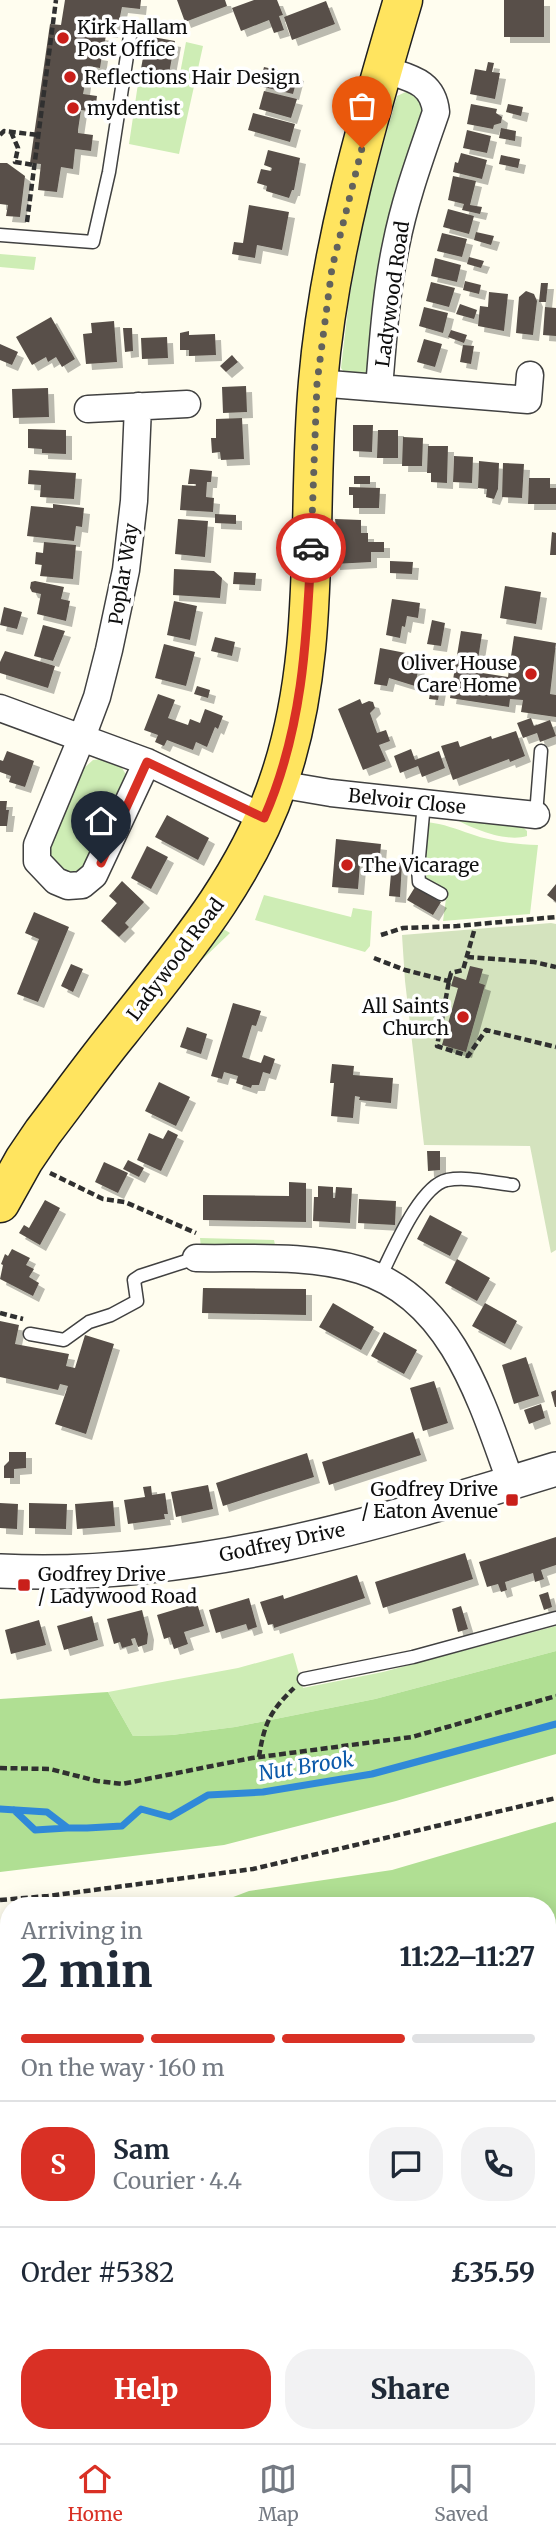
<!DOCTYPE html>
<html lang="en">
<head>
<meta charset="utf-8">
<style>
  :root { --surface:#fff; --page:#f2f2f3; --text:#1f2937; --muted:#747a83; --line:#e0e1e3; --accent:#d93025 }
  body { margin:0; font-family:Merriweather,serif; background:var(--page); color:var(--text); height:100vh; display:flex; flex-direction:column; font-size:26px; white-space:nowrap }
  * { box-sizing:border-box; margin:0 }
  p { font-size:23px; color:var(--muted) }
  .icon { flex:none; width:38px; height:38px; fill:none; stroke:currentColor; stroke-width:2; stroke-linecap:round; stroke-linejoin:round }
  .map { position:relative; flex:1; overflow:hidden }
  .panel { position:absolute; left:0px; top:1897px; width:556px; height:546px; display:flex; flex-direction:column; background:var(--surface); border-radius:28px 28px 0 0; box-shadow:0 4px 18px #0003 }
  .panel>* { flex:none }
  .pin { position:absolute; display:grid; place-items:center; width:60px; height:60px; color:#fff; margin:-72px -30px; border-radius:50% 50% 50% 0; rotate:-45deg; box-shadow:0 0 7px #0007 }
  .pin .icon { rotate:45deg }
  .courier { position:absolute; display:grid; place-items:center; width:70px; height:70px; margin:-35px; border:5px solid #d93025; border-radius:50%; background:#fff; color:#222; box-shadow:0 2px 9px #0007 }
  .summary em { font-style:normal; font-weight:800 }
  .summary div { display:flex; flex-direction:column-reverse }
  .summary { display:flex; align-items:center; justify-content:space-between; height:119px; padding:0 21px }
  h1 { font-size:46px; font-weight:800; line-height:52px }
  .bar { display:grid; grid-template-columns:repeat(4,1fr); gap:10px 7px; align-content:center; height:84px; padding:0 21px }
  .bar i { height:9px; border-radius:5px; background:var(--line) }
  .bar .active { background:var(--accent) }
  .bar p { grid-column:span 4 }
  .line { display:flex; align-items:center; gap:18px; padding:0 21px; border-top:2px solid var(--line) }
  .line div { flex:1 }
  .round { display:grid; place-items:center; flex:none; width:74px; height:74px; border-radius:28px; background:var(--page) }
  .button { display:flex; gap:14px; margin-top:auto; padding:14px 21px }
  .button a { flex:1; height:80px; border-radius:28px; background:var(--accent); color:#fff; font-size:28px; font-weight:800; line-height:80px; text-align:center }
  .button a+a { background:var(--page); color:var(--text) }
  .dock { display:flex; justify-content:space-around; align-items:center; height:98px; border-top:2px solid var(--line); background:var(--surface); font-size:19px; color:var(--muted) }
  .dock a { display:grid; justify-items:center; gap:4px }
  .dock .active { color:var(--accent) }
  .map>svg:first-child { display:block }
  .green { fill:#ceedb5 }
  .forest { fill:#b0df93 }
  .cemetery { fill:#d4e3be }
  .water { fill:#afd9fb; stroke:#3089d8; stroke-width:2 }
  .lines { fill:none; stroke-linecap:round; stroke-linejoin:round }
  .stream { stroke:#3089d8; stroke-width:7 }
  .building { fill:#585049; filter:url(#shadow) }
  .service-casing { stroke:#414141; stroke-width:15 }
  .minor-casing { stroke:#414141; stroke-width:29 }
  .tertiary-casing { stroke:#414141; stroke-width:36 }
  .primary-casing { stroke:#1f1f1f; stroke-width:41 }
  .path { stroke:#303030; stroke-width:4.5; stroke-dasharray:7 3.5; stroke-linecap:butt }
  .service { stroke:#fff; stroke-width:12 }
  .minor { stroke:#fff; stroke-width:26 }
  .tertiary { stroke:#fff; stroke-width:33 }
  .primary { stroke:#ffe45f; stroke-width:38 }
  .done { stroke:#62625d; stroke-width:7; stroke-dasharray:0 12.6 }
  .route { stroke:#d93025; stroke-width:9 }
  .poi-dot { fill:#c91f1a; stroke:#fff; stroke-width:2.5 }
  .labels { text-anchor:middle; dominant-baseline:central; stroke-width:7; stroke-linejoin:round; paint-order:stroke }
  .poi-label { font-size:19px; fill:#0e0e0e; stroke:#fff; text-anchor:start }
  .street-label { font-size:19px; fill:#0e0e0e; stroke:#fff }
  .water-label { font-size:21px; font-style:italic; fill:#0d5aaa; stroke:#fff }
</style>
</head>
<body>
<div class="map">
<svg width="556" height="2443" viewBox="0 0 556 2443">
  <defs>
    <filter id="shadow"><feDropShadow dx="6" dy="6" stdDeviation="0" flood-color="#0004"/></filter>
  </defs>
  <rect width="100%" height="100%" fill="#fffdef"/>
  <!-- green -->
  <path class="green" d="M186 42 203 46 179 154 129 144 139 77 178 84Z
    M410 90 425 107 372 365 367 373 358 375 345 373 341 368 349 300 366 206 397 96Z
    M0 254 36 257 34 270 0 267Z
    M103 759 120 765 127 776 80 875 57 872 46 849 82 770 93 760Z
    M450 816 522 826 527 831V836C505 843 468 827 450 816Z
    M427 822C444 824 456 829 471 834 493 842 515 844 538 845L530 914 443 921 447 891 424 878Z
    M264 895 351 917 353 908 372 911 370 946 365 952 255 920Z
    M220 927 230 933 183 978Z
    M200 1238 274 1240 276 1250 201 1248Z
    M556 1626V1651L375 1699 235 1727 172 1735 133 1736 108 1692 238 1668 293 1653 303 1688 383 1672Z
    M0 2225H9V2434H117V2443H0Z"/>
  <!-- forest -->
  <path class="forest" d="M556 1651V1754L396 1801 224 1845 0 1872V1699L108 1692 133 1736 172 1735 235 1727 375 1699Z
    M556 1822V2147L548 2149V1906H173L228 1899 249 1891 392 1870Z
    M9 2043V2225H0V2045Z"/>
  <!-- cemetery -->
  <path class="cemetery" d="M551 923 556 924V1250L551 1253 530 1146 424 1145 405 981 402 935Z"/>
  <!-- water -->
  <path class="water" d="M9 1925V2043L0 2045V1926Z"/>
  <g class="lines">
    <!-- stream -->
    <path class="stream" d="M0 1809 47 1812 68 1828H87L122 1826 141 1809 170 1817 208 1795 263 1792 372 1774 556 1724
      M14 1810 35 1830 67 1828"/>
  </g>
  <!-- building -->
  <path class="building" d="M65 0H141L140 9 122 7 118 26 113 25 112 32 92 29 91 33 106 35 104 47 90 45 89 53 102 55 100 68 87 66 84 89 83 94 97 96 95 112 81 110 78 130V133L93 135 91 151 75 149 73 169 61 167 57 192 38 190 41 164 30 163 50 24 61 25Z
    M177 0H225L227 6 185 22Z
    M254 0H277L283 15 279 16 284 30 274 33 269 20 241 31 232 8Z
    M504 0H544V37H504Z
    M326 1 335 24 292 40 284 17Z
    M147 36 175 41 168 79 140 74Z
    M488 62 494 63 492 72 500 73 495 99 470 94 475 69 486 71Z
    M264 67 298 75 293 94 259 86Z
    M264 91 297 99 291 118 259 109Z
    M471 104 497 109 496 113 502 117 501 123 494 125 493 129 467 124Z
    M508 104 523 107 521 116 506 112Z
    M253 113 295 124 290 142 248 130Z
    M501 128 516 131 515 141 499 138Z
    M467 130 491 136 487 153 463 148Z
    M268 150 300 158 294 190H292L289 198 266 191 267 186 257 183 261 169 271 171 272 168 264 165Z
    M461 153 487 160 482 179 453 172 455 162 458 163Z
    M501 155 520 159 518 168 499 164Z
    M0 163H7L25 176 20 217 6 216 8 205 0 204Z
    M453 176 476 181 470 205 482 207 480 214 462 210 464 204 448 200Z
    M249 205 289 212 282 250 257 245 255 258 232 254 234 242 243 243Z
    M448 209 474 216 469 234 443 227Z
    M476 232 494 236 491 245 474 240Z
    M442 233 467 239 462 257 437 251Z
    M469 257 484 261 481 268 467 264Z
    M435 258 461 265 457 282 431 276Z
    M465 281 481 285 479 294 463 290Z
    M431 282 455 288 449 307 426 301Z
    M541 283H548L546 302H539Z
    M526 291 534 294 537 301 533 335 516 333 519 297Z
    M489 292 508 294 504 331 478 326 480 306 488 307Z
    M460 304 477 310 474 319 456 314Z
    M424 307 448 313 443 333 419 326Z
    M545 307 556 308V336L543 335Z
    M51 317 75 359 62 367 56 357 48 362 46 357 32 365 16 337Z
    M114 321 117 362 86 364 83 334 92 333 91 323Z
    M123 328H132L133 351 125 352Z
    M451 330 467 335 464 343 448 337Z
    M189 331V335L215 334 216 355 189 356V350H180V333Z
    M167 337 168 358 142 359 141 338Z
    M424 339 442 344 435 367 417 362Z
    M0 344 18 352 12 365 0 360Z
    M463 345 474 346 471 364 460 362Z
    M232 355 238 362 226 372 220 366Z
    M246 386 247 412 223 413 222 387Z
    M48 388 49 417 13 418 12 389Z
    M242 418 244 459 221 460 220 452 212 453 211 438H216V419Z
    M353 425H373L372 452 353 451Z
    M28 429 66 430V454L42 453V449L28 448Z
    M378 430H398V458H377Z
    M403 437 423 438 422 466H402Z
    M428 446H448L447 483 431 482V473H427Z
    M454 456 473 457 472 483 453 482Z
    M479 461 499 463 498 489 494 499 486 497 487 489 478 488Z
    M503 463 524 464 522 498 502 497Z
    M190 469 212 471 211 482H207L206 497 214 498 213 512 180 510 182 485 196 486V484H188Z
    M29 470 76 473 74 499 40 497 41 485 28 484Z
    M354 476H370V484H354Z
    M529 478H550V488H556V504H528Z
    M349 487 380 488 379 508H353V495H349Z
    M53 504 84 508 82 527 76 526 74 541 27 536 31 506 53 508Z
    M215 514 236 515V524L215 523Z
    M178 519 208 521 205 557 175 554Z
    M335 519 361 520V533H368V542H384V552H371V562L334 564V548H338Z
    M552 532 556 533V555H550Z
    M44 542 76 545 73 579 40 576 42 565 35 564 36 552 43 553Z
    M390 561 413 562 412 574 390 573Z
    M174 569 214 571 222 578 220 598 173 595Z
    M234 572 256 573 255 585 233 584Z
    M35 581 64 587 61 599 70 601 66 621 37 614 41 594 32 592 30 588 31 582Z
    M505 586 541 592 536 624 500 618Z
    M392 599 420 603 418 618 407 616 405 627 402 626 400 638 386 635Z
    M174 601 197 606 190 640 167 635Z
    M4 607 22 612 17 629 0 625Z
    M432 620 445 623 441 646 427 644Z
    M43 625 65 631 53 661 34 656Z
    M461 631 482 634 476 672 508 677 514 636 556 643 550 694 556 695V717L521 712 523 700 510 699 509 707 450 698Z
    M215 637 235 642 232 656 211 651Z
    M164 644 195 652 186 686 155 678Z
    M380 648 421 656 415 686 389 678 387 686 374 684Z
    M5 651 55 666 48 688 0 673V662Z
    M432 681 441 682 438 700 429 699Z
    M197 686 210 690 208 698 194 694Z
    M158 694 175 700 168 718 188 725 190 719 200 723 205 709 223 716 218 729 215 727 207 747 196 742 193 750 167 740 164 746 155 742 158 735 144 730Z
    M360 699 362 704 369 701 373 702 375 708 370 713 377 733 386 730 390 741 379 745 386 761 363 770 338 709Z
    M531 718 534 726 550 720 556 736 540 742 537 733 523 738 517 723Z
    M516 731 525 756 510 762 509 759 453 780 441 746 458 741 460 747 491 736 492 739Z
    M411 749 415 760 439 751 445 768 422 777 418 766 400 773 394 756Z
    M7 751 34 761 25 787 9 782 11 776 0 772V760L3 761Z
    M0 801H7L6 810H9L7 826H0Z
    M167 815 209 838 198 860 155 837Z
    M336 839 381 844 379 866 360 864 358 889 332 887Z
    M147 846 168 857 151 889 131 878Z
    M392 862 402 863 400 897 389 896Z
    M122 881 144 902 125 923 129 927 119 937 101 921 117 903 109 896Z
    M556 884V902L547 895Z
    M415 887 441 902 433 915 407 900Z
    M34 912 69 927 38 1002 17 994 39 939 25 933Z
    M71 964 83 969 73 992 61 986Z
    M470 966 483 969 479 983 485 985 466 1052 442 1045 458 988 451 986 454 976 466 980Z
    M233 1003 261 1011 256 1026 252 1025 242 1057 261 1063 264 1055 275 1059 270 1074 263 1072 259 1085H252L251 1088 236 1083 238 1076 224 1072 222 1079 211 1076Z
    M187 1027 207 1034 201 1054 180 1047Z
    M332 1064 354 1066 353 1075 393 1078 391 1103 359 1100 360 1097 355 1096 353 1118 331 1116 334 1083H330Z
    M159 1082 190 1097 176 1126 145 1111Z
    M168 1130 178 1135 161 1171 137 1160 149 1133 163 1139Z
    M427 1151H440V1170L428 1171Z
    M128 1160 144 1168 139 1177 123 1169Z
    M104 1162 128 1173 118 1193 95 1182Z
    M289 1182 306 1183V1222L203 1220V1195L289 1196Z
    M318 1186 333 1187V1198H335L336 1187 352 1188 350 1223 313 1221 314 1197H318Z
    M359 1199 396 1201 395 1225 358 1223Z
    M45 1200 60 1208 40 1245 19 1233 24 1225 29 1228Z
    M430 1215 462 1232 450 1256 417 1239Z
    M12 1249 30 1258 26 1265 34 1269 29 1277 39 1283 33 1296 0 1279 3 1265 1 1264 5 1254 8 1256Z
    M457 1259 490 1278 477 1301 445 1283Z
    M203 1288 306 1289V1315L202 1313Z
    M333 1303 374 1327 361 1350 319 1327Z
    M485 1303 517 1321 505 1344 472 1326Z
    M0 1321 19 1325 15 1344 69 1354 66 1366 75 1368 85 1335 114 1344 86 1434 55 1424 68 1386 60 1384 58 1390 0 1377Z
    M384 1332 417 1350 404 1374 371 1356Z
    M526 1357 539 1396 514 1404 502 1365Z
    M434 1381 448 1423 423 1431 410 1388Z
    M556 1390V1407H555L551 1392Z
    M541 1404 545 1418 529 1424 524 1410Z
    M413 1432 421 1455 329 1485 322 1462Z
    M9 1452H26V1468L14 1469V1478H4V1466L9 1461Z
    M307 1453 314 1477 223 1506 216 1483Z
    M208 1485 213 1509 176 1517 171 1492Z
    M151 1486 152 1495 165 1493 168 1514H164L165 1519 128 1524 124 1500 145 1497 143 1487Z
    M113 1501 115 1526 77 1529 75 1504Z
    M0 1503 18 1504 17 1529 0 1528Z
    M29 1503 67 1504 66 1529 29 1528Z
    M556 1537V1565L541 1570 544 1579 535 1582 533 1573 505 1582 507 1590 501 1592 498 1584 487 1587 479 1562Z
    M465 1553 473 1579 383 1608 375 1582Z
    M357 1575 365 1598 274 1628 273 1624 268 1625 260 1602 283 1595 284 1599Z
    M548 1592 552 1607 544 1610 539 1595Z
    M249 1598 257 1627 248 1630 246 1624 216 1633 209 1610Z
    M197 1603 204 1626 184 1632 188 1644 174 1649 170 1637 164 1639 157 1615Z
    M461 1606 468 1629 458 1632 452 1609Z
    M142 1610 148 1634 147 1644 138 1647 135 1638 131 1639 133 1645 122 1648 120 1642 114 1644 107 1619Z
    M92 1616 98 1640 64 1650 57 1626Z
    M39 1620 46 1645 11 1654 5 1630Z
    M548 2220 555 2238 548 2241Z
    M548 2271 556 2272V2296H548Z
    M283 2434H310L311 2443H284Z
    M508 2434H536L537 2443H508Z"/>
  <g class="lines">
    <!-- service casing -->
    <g class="service-casing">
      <path id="service" d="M0 235 93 242 109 172 131 30
        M424 803 418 868 419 882 441 894
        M536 815 541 751
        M379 1279C392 1254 419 1186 447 1180 468 1176 492 1183 513 1185
        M30 1334 64 1340 89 1322 111 1315 137 1301 134 1280 140 1276 196 1258
        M304 1679 413 1657 556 1618
        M548 2186 556 2181"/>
    </g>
    <!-- minor casing -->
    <g class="minor-casing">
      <path id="minor" d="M317 383 528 400 530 375
        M379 388C383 341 386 292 396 245 405 199 421 156 436 112 433 80 408 78 383 69
        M138 406 134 501 126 570 109 650 97 697 82 737 37 845V861L56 881 68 886 82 885 94 875 147 762
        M88 409 187 404
        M0 708 147 762 264 818
        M278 784 331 793 536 815
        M196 1258C249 1259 307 1254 360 1270 452 1298 482 1403 511 1483
        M548 2332 556 2338
        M350 2434 353 2443"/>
    </g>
    <!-- tertiary casing -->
    <g class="tertiary-casing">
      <path id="tertiary" d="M0 1571C189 1581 377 1524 556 1469"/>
    </g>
    <!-- primary casing -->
    <g class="primary-casing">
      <path id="primary" d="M0 1203 24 1160 43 1132C69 1098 94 1063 121 1030 182 953 246 878 278 783 323 655 306 516 318 382 329 252 366 125 403 0"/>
    </g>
    <!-- path -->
    <path class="path" d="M11 132 18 148 15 162 34 165
      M0 135 4 131 38 135
      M27 222 56 0
      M474 931 463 970 451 973 449 981 437 1046 468 1056 486 1030 556 1047
      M381 935 403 928 457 926 556 917
      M467 957 534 962 556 967
      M374 958 405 970 452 982
      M50 1173 103 1199 125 1202 196 1233
      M0 1313 23 1319
      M259 1757C264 1724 270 1711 294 1688
      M0 1768 50 1769 97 1781 122 1784 252 1758 412 1737 556 1696
      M0 1900 48 1896 253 1869 556 1798
      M548 2015 556 2020
      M0 2060 9 2059"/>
    <!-- service -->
    <use href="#service" class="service"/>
    <!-- minor -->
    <use href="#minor" class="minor"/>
    <!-- tertiary -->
    <use href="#tertiary" class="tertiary"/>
    <!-- primary -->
    <use href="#primary" class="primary"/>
  </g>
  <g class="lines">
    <!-- done -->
    <path class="done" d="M311 548 317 383 332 268 362 148"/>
    <!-- route -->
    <path class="route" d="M101 863 147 762 264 818C302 732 307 641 311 548"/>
  </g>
  <!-- markers -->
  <g class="poi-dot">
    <circle cx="63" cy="38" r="7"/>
    <circle cx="70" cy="77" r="7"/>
    <circle cx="73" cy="108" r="7"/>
    <circle cx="531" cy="674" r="7"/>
    <circle cx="347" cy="865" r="7"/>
    <circle cx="463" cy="1017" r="7"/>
    <rect x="505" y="1493" width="14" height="14" rx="3.5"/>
    <rect x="17" y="1578" width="14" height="14" rx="3.5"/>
  </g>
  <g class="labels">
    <!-- poi labels -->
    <g class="poi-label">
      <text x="77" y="27">Kirk Hallam<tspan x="77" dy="22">Post Office</tspan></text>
      <text x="84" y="77">Reflections Hair Design</text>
      <text x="87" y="108">mydentist</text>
      <text x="517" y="663" text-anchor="end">Oliver House<tspan x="517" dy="22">Care Home</tspan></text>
      <text x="361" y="865">The Vicarage</text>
      <text x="449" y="1006" text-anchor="end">All Saints<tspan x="449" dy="22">Church</tspan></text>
      <text x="498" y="1489" text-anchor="end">Godfrey Drive<tspan x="498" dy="22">/ Eaton Avenue</tspan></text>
      <text x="38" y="1574">Godfrey Drive<tspan x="38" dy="22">/ Ladywood Road</tspan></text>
    </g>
    <!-- street labels -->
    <g class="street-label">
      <text transform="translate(392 294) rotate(-82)">Ladywood Road</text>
      <text transform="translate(123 574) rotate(-81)">Poplar Way</text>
      <text transform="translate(407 801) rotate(6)">Belvoir Close</text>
      <text transform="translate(175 959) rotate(-53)">Ladywood Road</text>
      <text transform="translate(282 1542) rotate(-12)">Godfrey Drive</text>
    </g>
    <!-- water labels -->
    <g class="water-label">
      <text transform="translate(306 1766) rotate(-9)">Nut Brook</text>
    </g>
  </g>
</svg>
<div class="pin" style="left:362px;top:148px;background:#ea580c"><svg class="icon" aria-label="bag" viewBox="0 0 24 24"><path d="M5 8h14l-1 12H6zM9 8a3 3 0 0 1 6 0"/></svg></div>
<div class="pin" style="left:101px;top:863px;background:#1f2937"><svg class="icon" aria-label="home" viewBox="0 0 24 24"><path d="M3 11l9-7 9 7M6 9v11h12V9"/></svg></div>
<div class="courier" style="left:311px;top:548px"><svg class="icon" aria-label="car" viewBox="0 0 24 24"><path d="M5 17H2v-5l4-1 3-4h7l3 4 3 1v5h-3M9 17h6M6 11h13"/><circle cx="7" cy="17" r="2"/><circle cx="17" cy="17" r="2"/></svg></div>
<section class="panel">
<div class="summary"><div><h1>2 min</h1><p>Arriving in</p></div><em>11:22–11:27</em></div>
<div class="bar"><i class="active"></i><i class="active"></i><i class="active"></i><i></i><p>On the way · 160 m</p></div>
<div class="line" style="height:126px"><b class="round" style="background:var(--accent);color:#fff">S</b><div><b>Sam</b><p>Courier · 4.4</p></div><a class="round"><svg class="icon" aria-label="chat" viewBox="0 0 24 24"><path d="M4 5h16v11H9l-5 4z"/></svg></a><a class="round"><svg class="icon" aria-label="phone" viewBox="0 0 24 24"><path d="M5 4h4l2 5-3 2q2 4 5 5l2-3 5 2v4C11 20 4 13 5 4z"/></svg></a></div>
<div class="line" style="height:91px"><div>Order #5382</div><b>£35.59</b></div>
<div class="button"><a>Help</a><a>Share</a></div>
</section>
</div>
<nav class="dock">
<a class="active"><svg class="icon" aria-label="home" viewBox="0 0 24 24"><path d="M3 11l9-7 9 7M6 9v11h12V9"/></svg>Home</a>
<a><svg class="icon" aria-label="map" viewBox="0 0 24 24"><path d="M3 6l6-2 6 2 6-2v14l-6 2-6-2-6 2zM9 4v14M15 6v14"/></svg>Map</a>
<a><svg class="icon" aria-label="saved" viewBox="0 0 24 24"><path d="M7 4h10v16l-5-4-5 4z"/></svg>Saved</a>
</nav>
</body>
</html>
